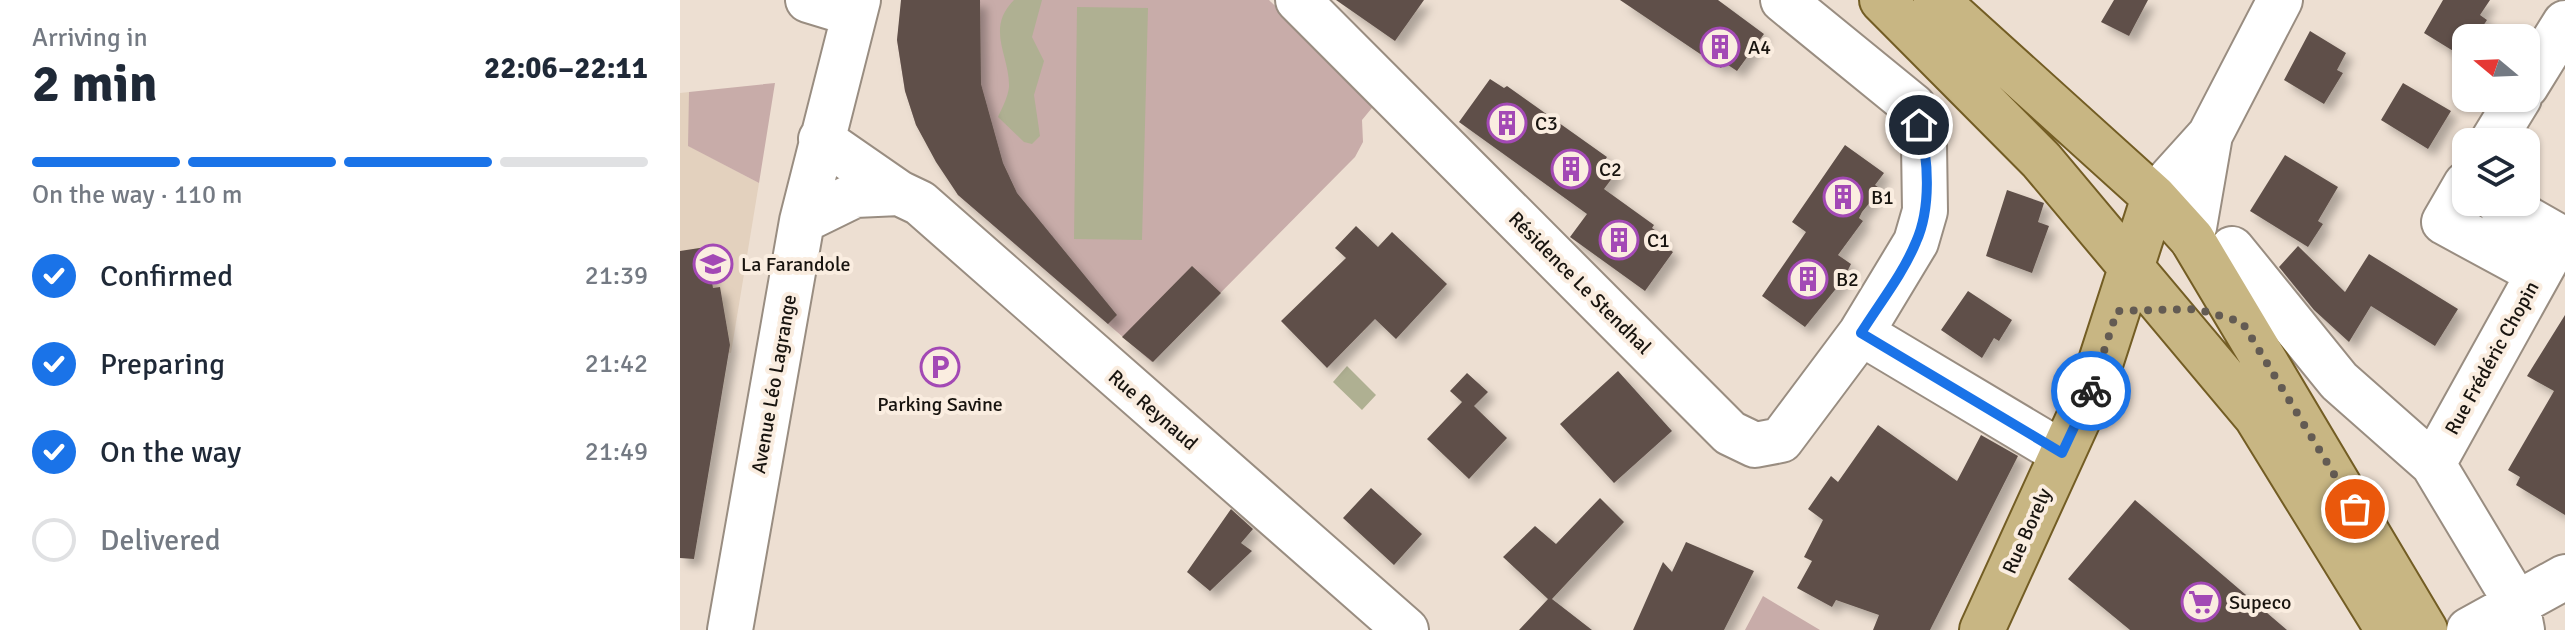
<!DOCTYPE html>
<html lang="en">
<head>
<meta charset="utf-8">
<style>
  :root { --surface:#fff; --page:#f6f6f7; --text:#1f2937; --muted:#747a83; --line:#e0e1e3; --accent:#1a73e8 }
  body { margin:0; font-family:Signika,sans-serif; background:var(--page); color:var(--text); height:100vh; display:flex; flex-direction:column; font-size:30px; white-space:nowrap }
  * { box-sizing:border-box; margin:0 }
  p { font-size:26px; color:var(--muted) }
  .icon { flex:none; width:44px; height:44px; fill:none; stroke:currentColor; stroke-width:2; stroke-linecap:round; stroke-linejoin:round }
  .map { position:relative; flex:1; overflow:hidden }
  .sheet { display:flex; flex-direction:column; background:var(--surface); width:680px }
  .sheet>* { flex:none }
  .needle { width:52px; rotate:289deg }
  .fabs { position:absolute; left:1772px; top:24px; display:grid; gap:16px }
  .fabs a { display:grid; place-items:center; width:88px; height:88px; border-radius:16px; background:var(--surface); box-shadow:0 2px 6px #0004; font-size:40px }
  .pin { position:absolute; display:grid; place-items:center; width:68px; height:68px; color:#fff; margin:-34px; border:4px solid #fff; border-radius:50%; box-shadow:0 2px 8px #0007 }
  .courier { position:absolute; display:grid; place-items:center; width:80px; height:80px; margin:-40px; border:6px solid #1a73e8; border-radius:50%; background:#fff; color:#222; box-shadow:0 2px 10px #0007 }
  .summary em { font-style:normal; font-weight:700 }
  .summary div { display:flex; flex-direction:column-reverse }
  .summary { display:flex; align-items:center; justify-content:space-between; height:136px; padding:0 32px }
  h1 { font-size:52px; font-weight:700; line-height:60px }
  .bar { display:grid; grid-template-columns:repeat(4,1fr); gap:12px 8px; align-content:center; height:96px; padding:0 32px }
  .bar i { height:10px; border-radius:6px; background:var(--line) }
  .bar .active { background:var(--accent) }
  .bar p { grid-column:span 4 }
  ol { padding:0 32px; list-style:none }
  li { display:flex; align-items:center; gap:24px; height:88px }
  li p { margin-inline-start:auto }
  li .icon { padding:8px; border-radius:50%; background:var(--accent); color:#fff; stroke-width:4 }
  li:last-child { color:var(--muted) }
  li i { width:44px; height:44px; border:4px solid var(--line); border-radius:50% }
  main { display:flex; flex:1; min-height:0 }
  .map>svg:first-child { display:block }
  .built { fill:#e3d1be }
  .green { fill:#c8aca9 }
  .water { fill:#afb092 }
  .building { fill:#5f5049; filter:url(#shadow) }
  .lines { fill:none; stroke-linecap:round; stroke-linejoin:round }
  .minor-casing { stroke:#998d81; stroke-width:48 }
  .major-casing { stroke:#735d24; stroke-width:48 }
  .minor { stroke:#fff; stroke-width:44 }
  .major { stroke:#c8b683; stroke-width:44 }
  .done { stroke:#635b53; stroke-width:8; stroke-dasharray:0 14.4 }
  .route { stroke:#1a73e8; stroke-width:10 }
  .labels { text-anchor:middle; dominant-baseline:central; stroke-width:8; stroke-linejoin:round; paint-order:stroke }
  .poi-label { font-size:20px; fill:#18140f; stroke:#faede0; text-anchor:start }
  .street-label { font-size:20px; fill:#18140f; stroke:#faede0 }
</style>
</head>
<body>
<main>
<section class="sheet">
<div class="summary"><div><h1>2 min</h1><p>Arriving in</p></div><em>22:06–22:11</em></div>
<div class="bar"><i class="active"></i><i class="active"></i><i class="active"></i><i></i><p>On the way · 110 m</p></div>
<ol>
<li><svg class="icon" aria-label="check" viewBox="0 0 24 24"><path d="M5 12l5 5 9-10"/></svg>Confirmed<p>21:39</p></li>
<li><svg class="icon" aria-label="check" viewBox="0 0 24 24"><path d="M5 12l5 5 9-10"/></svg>Preparing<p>21:42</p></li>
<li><svg class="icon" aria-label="check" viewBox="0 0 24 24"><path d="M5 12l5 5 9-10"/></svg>On the way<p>21:49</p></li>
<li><i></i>Delivered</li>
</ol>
</section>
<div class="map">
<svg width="1885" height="630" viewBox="0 0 1885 630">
  <defs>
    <filter id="shadow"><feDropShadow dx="7" dy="7" stdDeviation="4" flood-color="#0004"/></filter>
  </defs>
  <rect width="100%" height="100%" fill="#eddfd2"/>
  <!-- built -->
  <path class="built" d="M9 92V146L79 183 51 353 0 345V93Z"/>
  <!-- green -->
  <path class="green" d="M222 0H589L696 103 682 120 683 142 675 157 472 362 278 195 236 125 225 91 217 40Z
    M95 83 79 183 8 146 9 92Z
    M1083 596 1140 630H1065Z"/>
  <!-- water -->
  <path class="water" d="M334 0H362L352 37 364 61 354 95 360 136 352 144 344 142 318 117C322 108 328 97 329 87 330 55 305 29 334 0Z
    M397 7 468 8 462 240 394 239Z
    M667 366 696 395 682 410 653 382Z"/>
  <!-- building -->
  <path class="building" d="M221 0H300L301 84 323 163 337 193 437 315 428 324 278 195 256 162 236 125 225 91 217 40Z
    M656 0H744L715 41Z
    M940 0H1038L1084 34 1057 71 1045 63 1041 68Z
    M1434 0H1468L1449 36 1421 22Z
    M1763 0H1810L1800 15 1807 20 1795 38H1786L1783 57 1744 33Z
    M1630 31 1666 53 1657 70 1663 73 1644 104 1604 80Z
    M810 79 824 88 827 86 927 157 925 160 939 169 924 189 974 225 972 228 985 237 981 243 993 252 965 291 890 237 907 214 779 122Z
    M1723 83 1771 111 1748 149 1701 120Z
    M1165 145 1204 173 1195 185 1201 189 1182 212 1179 218 1183 221 1158 255 1171 264 1163 280 1125 327 1082 296 1126 232 1112 222Z
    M1605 155 1658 187 1638 221 1643 224 1628 247 1570 211Z
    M1327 190 1364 203 1358 222 1369 226 1352 273 1306 256Z
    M676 226 698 247 712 232 767 284 716 339 695 319 647 368 601 321 666 258 655 248Z
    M1618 246 1665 292 1689 254 1778 309 1755 346 1691 306 1669 342 1634 310 1599 267Z
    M26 247 33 288 40 287 50 345 14 559 0 558V251Z
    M512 266 541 293 473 362 442 337Z
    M1288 291 1332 320 1319 341 1314 338 1302 358 1261 330Z
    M1885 315V515L1836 485 1840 477 1828 470 1874 391 1847 376Z
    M938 371 992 431 934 483 880 424Z
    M787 373 808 392 794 406 827 438 789 479 747 439 782 402 770 391Z
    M1198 425 1277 481 1301 435 1338 456 1250 630H1193L1199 615 1156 600 1152 607 1117 588 1132 561 1124 557 1143 520 1128 509 1151 476 1158 482Z
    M691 488 742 534 714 565 663 518Z
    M920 498 944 522 872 599 912 630H839L868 599 823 557 855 526 876 544Z
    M1455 500 1607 630H1450L1388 579Z
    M551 509 573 529 561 543 572 551 530 591 507 572Z
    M1006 542 1074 571 1044 630H953L983 562 992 572Z"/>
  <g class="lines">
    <!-- minor casing -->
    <g class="minor-casing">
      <path id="minor" d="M128 0 174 14
        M618 0 1050 433 1075 445 1101 440 1181 333 1236 242 1245 211 1244 144 1233 106 1103 0
        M1846 86 1885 23
        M141 139 219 193 240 203 726 630
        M1812 142 1839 98
        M1786 184 1764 222 1858 273
        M1474 197 1530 135 1600 0
        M1818 202 1879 237 1753 464 1837 604 1842 630
        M122 221 175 195 219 193
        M1512 239 1530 135
        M1552 249 1659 381 1753 464
        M1181 333 1382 453
        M50 630 122 221 178 0
        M1789 630 1885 577"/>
    </g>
    <!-- major casing -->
    <g class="major-casing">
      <path id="major" d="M1202 0 1361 160 1576 416 1708 630
        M1256 0 1474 197 1512 239 1745 630
        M1302 630 1412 389 1474 197"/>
    </g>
    <!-- minor -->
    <use href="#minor" class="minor"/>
    <!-- major -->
    <use href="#major" class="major"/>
  </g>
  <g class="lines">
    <!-- done -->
    <path class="done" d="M1411 391 1437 311 1517 309 1562 322 1675 509"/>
    <!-- route -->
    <path class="route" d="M1239 125C1249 159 1251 209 1236 242 1223 274 1199 304 1181 333L1382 453 1411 391"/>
  </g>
  <!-- icons -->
  <defs>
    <g id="building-ring" transform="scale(2)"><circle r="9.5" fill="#faede0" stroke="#a349b5" stroke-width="1.5"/><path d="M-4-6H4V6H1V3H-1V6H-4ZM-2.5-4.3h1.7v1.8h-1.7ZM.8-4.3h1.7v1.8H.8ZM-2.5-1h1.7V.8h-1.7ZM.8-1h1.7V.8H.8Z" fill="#a349b5"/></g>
    <g id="school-ring" transform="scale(2)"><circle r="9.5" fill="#faede0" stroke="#a349b5" stroke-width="1.5"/><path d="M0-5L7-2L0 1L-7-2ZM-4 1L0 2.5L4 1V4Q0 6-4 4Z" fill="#a349b5"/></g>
    <g id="parking-ring" transform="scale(2)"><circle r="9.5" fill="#faede0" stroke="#a349b5" stroke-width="1.5"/><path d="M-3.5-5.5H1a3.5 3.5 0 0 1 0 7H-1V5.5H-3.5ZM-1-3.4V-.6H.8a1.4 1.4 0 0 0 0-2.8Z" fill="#a349b5"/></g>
    <g id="supermarket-ring" transform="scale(2)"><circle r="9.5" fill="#faede0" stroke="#a349b5" stroke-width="1.5"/><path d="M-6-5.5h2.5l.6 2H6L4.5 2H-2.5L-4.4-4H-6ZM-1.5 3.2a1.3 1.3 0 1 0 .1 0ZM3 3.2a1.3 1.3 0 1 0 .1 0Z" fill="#a349b5"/></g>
  </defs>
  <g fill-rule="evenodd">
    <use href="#building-ring" x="1040" y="47"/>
    <use href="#building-ring" x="827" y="123"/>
    <use href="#building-ring" x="891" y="169"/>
    <use href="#building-ring" x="1163" y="197"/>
    <use href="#building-ring" x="939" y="240"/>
    <use href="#school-ring" x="33" y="264"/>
    <use href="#building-ring" x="1128" y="279"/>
    <use href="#parking-ring" x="260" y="367"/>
    <use href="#supermarket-ring" x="1521" y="602"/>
  </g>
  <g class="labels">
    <!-- poi labels -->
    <g class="poi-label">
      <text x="1068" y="47">A4</text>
      <text x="855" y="123">C3</text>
      <text x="919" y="169">C2</text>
      <text x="1191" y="197">B1</text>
      <text x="967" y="240">C1</text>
      <text x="61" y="264">La Farandole</text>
      <text x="1156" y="279">B2</text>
      <text x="260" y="404" text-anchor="middle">Parking Savine</text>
      <text x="1549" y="602">Supeco</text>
    </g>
    <!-- street labels -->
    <g class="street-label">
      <text transform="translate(900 283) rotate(45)">Résidence Le Stendhal</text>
      <text transform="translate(1812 358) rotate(-61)">Rue Frédéric Chopin</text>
      <text transform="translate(94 384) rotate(-80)">Avenue Léo Lagrange</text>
      <text transform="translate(473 410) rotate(41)">Rue Reynaud</text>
      <text transform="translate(1347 531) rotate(-66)">Rue Borely</text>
    </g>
  </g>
</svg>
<div class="fabs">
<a><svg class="needle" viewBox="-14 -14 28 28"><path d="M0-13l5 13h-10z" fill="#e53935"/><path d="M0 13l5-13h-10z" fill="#747a83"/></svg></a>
<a><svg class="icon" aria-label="layers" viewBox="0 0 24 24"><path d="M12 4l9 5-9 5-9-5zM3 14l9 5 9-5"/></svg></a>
</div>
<div class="pin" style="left:1675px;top:509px;background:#ea580c"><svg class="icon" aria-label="bag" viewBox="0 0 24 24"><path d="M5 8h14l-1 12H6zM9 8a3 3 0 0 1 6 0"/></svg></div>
<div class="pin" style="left:1239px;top:125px;background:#1f2937"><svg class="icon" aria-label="home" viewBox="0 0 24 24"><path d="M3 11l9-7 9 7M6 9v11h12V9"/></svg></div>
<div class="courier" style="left:1411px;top:391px"><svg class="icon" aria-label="bike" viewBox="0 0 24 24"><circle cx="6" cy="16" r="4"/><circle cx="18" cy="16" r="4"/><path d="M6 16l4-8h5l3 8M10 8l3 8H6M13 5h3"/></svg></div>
</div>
</main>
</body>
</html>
